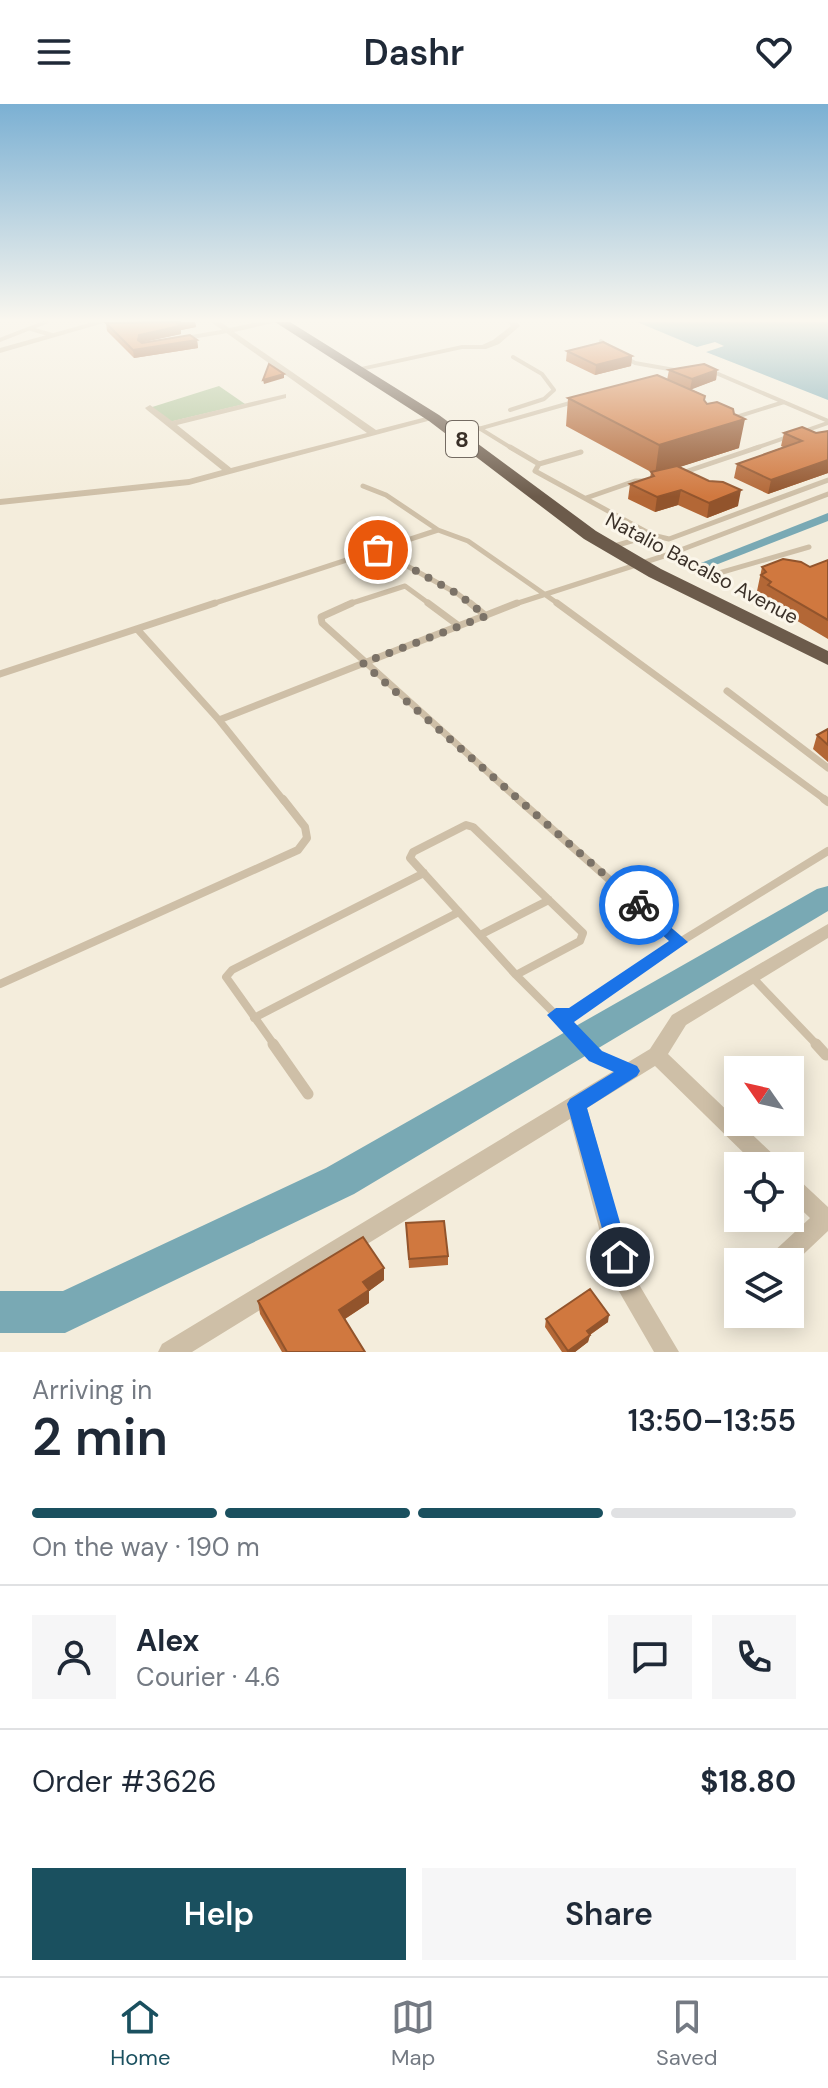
<!DOCTYPE html>
<html lang="en">
<head>
<meta charset="utf-8">
<style>
  :root { --surface:#fff; --page:#f6f6f7; --text:#1f2937; --muted:#747a83; --line:#e0e1e3; --accent:#1a505f }
  body { margin:0; font-family:"DM Sans",sans-serif; background:var(--page); color:var(--text); height:100vh; display:flex; flex-direction:column; font-size:30px; white-space:nowrap }
  * { box-sizing:border-box; margin:0 }
  p { font-size:26px; color:var(--muted) }
  .icon { flex:none; width:44px; height:44px; fill:none; stroke:currentColor; stroke-width:2; stroke-linecap:round; stroke-linejoin:round }
  .map { position:relative; height:1248px; overflow:hidden }
  .drawer { display:flex; flex-direction:column; background:var(--surface); flex:1 }
  .drawer>* { flex:none }
  .needle { width:52px; rotate:304deg }
  .fabs { position:absolute; left:724px; top:952px; display:grid; gap:16px }
  .fabs a { display:grid; place-items:center; width:80px; height:80px; border-radius:0px; background:var(--surface); box-shadow:0 4px 20px #0003; font-size:40px }
  .pin { position:absolute; display:grid; place-items:center; width:68px; height:68px; color:#fff; margin:-34px; border:4px solid #fff; border-radius:50%; box-shadow:0 2px 8px #0007 }
  .courier { position:absolute; display:grid; place-items:center; width:80px; height:80px; margin:-40px; border:6px solid #1a73e8; border-radius:50%; background:#fff; color:#222; box-shadow:0 2px 10px #0007 }
  .headline em { font-style:normal; font-weight:600 }
  .headline div { display:flex; flex-direction:column-reverse }
  .headline { display:flex; align-items:center; justify-content:space-between; height:136px; padding:0 32px }
  h1 { font-size:52px; font-weight:600; line-height:60px }
  .bar { display:grid; grid-template-columns:repeat(4,1fr); gap:12px 8px; align-content:center; height:96px; padding:0 32px }
  .bar i { height:10px; border-radius:6px; background:var(--line) }
  .bar .active { background:var(--accent) }
  .bar p { grid-column:span 4 }
  .line { display:flex; align-items:center; gap:20px; padding:0 32px; border-top:2px solid var(--line) }
  .line div { flex:1 }
  .round { display:grid; place-items:center; flex:none; width:84px; height:84px; border-radius:0px; background:var(--page) }
  .cta { display:flex; gap:16px; margin-top:auto; padding:16px 32px }
  .cta a { flex:1; height:92px; border-radius:0px; background:var(--accent); color:#fff; font-size:32px; font-weight:600; line-height:92px; text-align:center }
  .cta a+a { background:var(--page); color:var(--text) }
  header { display:flex; justify-content:space-between; align-items:center; height:104px; padding:0 32px; background:var(--surface); font-size:36px; font-weight:600 }
  .menu { display:flex; justify-content:space-around; align-items:center; height:112px; border-top:2px solid var(--line); background:var(--surface); font-size:22px; color:var(--muted) }
  .menu a { display:grid; justify-items:center; gap:4px }
  .menu .active { color:var(--accent) }
  .map>svg:first-child { display:block }
  .green { fill:#b0c59b }
  .water { fill:#79a9b4 }
  .lines { fill:none; stroke-linecap:round; stroke-linejoin:round }
  .canal { fill:#79a9b4; fill-rule:evenodd }
  .river { fill:#79a9b4; fill-rule:evenodd }
  .service-far4 { stroke:#cebfa7; stroke-width:4 }
  .service-far3 { stroke:#cebfa7; stroke-width:5 }
  .service-far2 { stroke:#cebfa7; stroke-width:7 }
  .service-far1 { stroke:#cebfa7; stroke-width:8 }
  .service { stroke:#cebfa7; stroke-width:11 }
  .minor { fill:#cebfa7; fill-rule:evenodd }
  .trunk { fill:#6c5b4b; fill-rule:evenodd }
  .wall { fill:#b36736 }
  .shaded-wall { fill:#92542c }
  .building { fill:#d0783f; stroke:#92542c; stroke-width:2 }
  .route { fill:#1a73e8 }
  .done { stroke:#7b7267; stroke-width:8; stroke-dasharray:0 14.4 }
  .labels { text-anchor:middle; dominant-baseline:central; stroke-width:6; stroke-linejoin:round; paint-order:stroke }
  .far-street-label { font-size:20px; fill:#3a3028; stroke:#fbf6ea }
  .shield { fill:#fbf6ea; stroke:#746b62; stroke-width:2 }
  .shield-label { font-size:22px; font-weight:bold; fill:#3a3028 }
</style>
</head>
<body>
<header><svg class="icon" aria-label="menu" viewBox="0 0 24 24"><path d="M4 6h16M4 12h16M4 18h16"/></svg>Dashr<svg class="icon" aria-label="heart" viewBox="0 0 24 24"><path d="M12 20l-8-8c-3-5 5-10 8-4 3-6 11-1 8 4z"/></svg></header>
<div class="map">
<svg width="828" height="1248" viewBox="0 0 828 1248">
  <rect width="100%" height="100%" fill="#f4eddc"/>
  <!-- green -->
  <path class="green" d="M219 282 245 300 165 319 149 304Z"/>
  <!-- water -->
  <path class="water" d="M637 218H828V296L706 248 724 242 715 238 697 243Z"/>
  <g class="lines">
    <!-- canal -->
    <path class="canal" d="M828 409V417L713 462H703L701 459Z"/>
    <!-- river -->
    <path class="river" d="M828 782V807L354 1090 65 1229H0V1187H63L326 1064 817 785Z"/>
    <!-- service-far4 -->
    <path class="service-far4" d="M31 225 52 231
      M186 234 227 227
      M0 236 46 218
      M601 237 612 245
      M626 254 635 259 680 267
      M709 266 828 317
      M510 306 544 295 554 286 542 270 513 253
      M733 314 784 298
      M479 324 513 345
      M457 331 577 297
      M753 345 828 319"/>
    <!-- service-far3 -->
    <path class="service-far3" d="M510 343 539 360 581 348
      M539 360 535 367 652 431
      M679 370 759 343
      M363 382 386 391 438 426
      M586 394 635 377H647
      M611 443 652 431 669 435 828 376
      M378 446 458 490 472 501
      M670 450 719 469 809 443
      M209 501 438 426 468 437 560 501
      M346 501 405 482 431 501
      M512 501 670 450 828 390"/>
    <!-- service-far2 -->
    <path class="service-far2" d="M352 499 321 513 322 519 520 697
      M428 499 459 522
      M470 499 486 512
      M557 499 827 697
      M137 525 219 616 284 697
      M0 570 215 499
      M727 587 828 664
      M219 616 517 499"/>
    <!-- service-far1 -->
    <path class="service-far1" d="M518 695 680 838
      M824 695 828 698
      M466 721 473 723 583 829 580 837 516 871 410 754 413 748Z
      M480 831 549 796
      M516 871 556 911H572L680 838 828 747
      M752 873 818 942
      M0 880 298 746 307 734 305 723 283 695
      M556 911 586 942
      M254 914 459 808
      M275 942 226 873 232 866 424 769"/>
    <!-- service -->
    <path class="service" d="M273 940 308 990
      M584 940 595 952 629 966
      M816 940 826 951"/>
    <!-- minor -->
    <path class="minor" d="M93 218H107L0 249V244Z
      M211 218H221L229 224 259 218H277L234 228 376 326 434 311 439 314 189 381 0 401V395L189 375 222 366 147 306 145 304 150 301 172 317 286 290V294L177 321 231 364 367 329Z
      M508 218H517L520 222 499 240 486 245H462L356 268 352 265 462 241H482L493 236 511 222Z
      M828 820V834L686 921 668 950 778 1055 781 1062H757L655 962 587 1004 634 1172 679 1248H654L613 1177 570 1015 192 1248H158L162 1240 650 945 672 911Z
      M790 1071 797 1074 828 1103V1127L790 1163V1158H768L771 1150 810 1114 790 1095Z"/>
    <!-- trunk -->
    <path class="trunk" d="M275 218H290L439 311 596 427 661 465 828 547V561L649 473 584 435 429 317Z"/>
  </g>
  <!-- wall -->
  <path class="wall" d="M195 218 196 223 181 226V230L142 238 197 236 198 244 134 254 107 227 106 219Z
    M567 247 632 252 631 262 595 271 566 257Z
    M669 266H717L716 276 691 285 705 292 704 297 739 344 679 363 738 402 707 414 678 401 655 408 628 395 630 380 650 374 651 368 566 322 568 294 667 276Z
    M828 327V369L768 390 734 374 737 360 783 343 781 342 784 329H816Z
    M828 456V535L765 498 766 493 757 487 762 463H810Z
    M828 625V658L813 645 817 631Z
    M406 1119 448 1152V1161L409 1164Z
    M384 1176 369 1187V1199L345 1215 365 1248H282L260 1210 258 1197Z
    M546 1215 608 1218 590 1231 588 1238 575 1248H562L545 1223Z"/>
  <!-- shaded-wall -->
  <path class="shaded-wall" d="M181 218H195L196 223 181 226V230L140 239 138 236 139 231Z
    M197 236 198 244 134 254 133 246Z
    M632 252 631 262 595 271 596 261Z
    M717 266 716 276 690 286 692 275Z
    M284 270V274L264 280 263 276Z
    M745 315 739 344 655 371 659 341Z
    M828 356V369L768 390 771 376Z
    M681 386 678 401 655 408 657 393Z
    M741 386 738 402 707 414 709 399Z
    M384 1164V1176L369 1187V1199L340 1218 339 1206 363 1178Z
    M609 1211 608 1218 585 1234 587 1227Z
    M590 1231 588 1238 575 1248H568Z"/>
  <!-- building -->
  <path class="building" d="M181 218 177 219 180 222 139 231 138 236 142 239 190 231 197 236 133 246 106 219Z
    M603 238 632 252 596 261 567 247Z
    M269 260 284 270 263 276Z
    M704 260 717 266 692 275 669 266Z
    M657 271 705 292 704 296 707 300 717 298 733 305 734 310 745 315 659 341 568 294Z
    M802 323 816 329 828 327V356L771 376 737 360 802 337 784 329Z
    M677 362 709 377 723 378 741 386 709 399 681 386 657 393 630 380 654 372 651 368Z
    M783 455 801 458 810 463 828 456V516L768 481 771 478 761 471 766 468 762 463Z
    M828 625V641L817 631Z
    M444 1117 448 1152 409 1155 406 1119Z
    M363 1133 384 1164 363 1178 369 1186 339 1206 365 1248H287L258 1197Z
    M590 1185 609 1211 587 1227 590 1231 568 1247 546 1215Z"/>
  <!-- sky -->
  <linearGradient id="sky" x2="0" y2="1"><stop stop-color="#7bb0d3"/><stop offset="0.55" stop-color="#faf7ef"/><stop offset="1" stop-color="#faf7ef" stop-opacity="0"/></linearGradient>
  <rect width="828" height="393" fill="url(#sky)"/>
  <!-- route -->
  <path class="route" d="M639 796 688 838 574 918 602 947 637 962 640 967 637 972 587 1004 630 1153 627 1160 620 1163 613 1160 610 1153 567 1000 570 995 614 968 589 957 547 911 556 904H569L669 837 634 806 631 801Z"/>
  <g class="lines">
    <!-- done -->
    <path class="done" d="M378 446 458 490 486 512 363 559 639 801"/>
  </g>
  <g class="labels">
    <!-- far-street labels -->
    <g class="far-street-label">
      <text transform="translate(702 464) rotate(28)">Natalio Bacalso Avenue</text>
    </g>
    <!-- shield labels -->
    <rect class="shield" x="446" y="317" width="32" height="36" rx="6"/>
    <g class="shield-label">
      <text x="462" y="335">8</text>
    </g>
  </g>
</svg>
<div class="fabs">
<a><svg class="needle" viewBox="-14 -14 28 28"><path d="M0-13l5 13h-10z" fill="#e53935"/><path d="M0 13l5-13h-10z" fill="#747a83"/></svg></a>
<a><svg class="icon" aria-label="locate" viewBox="0 0 24 24"><circle cx="12" cy="12" r="6"/><path d="M12 2v4M12 18v4M2 12h4M18 12h4"/></svg></a>
<a><svg class="icon" aria-label="layers" viewBox="0 0 24 24"><path d="M12 4l9 5-9 5-9-5zM3 14l9 5 9-5"/></svg></a>
</div>
<div class="pin" style="left:378px;top:446px;background:#ea580c"><svg class="icon" aria-label="bag" viewBox="0 0 24 24"><path d="M5 8h14l-1 12H6zM9 8a3 3 0 0 1 6 0"/></svg></div>
<div class="pin" style="left:620px;top:1153px;background:#1f2937"><svg class="icon" aria-label="home" viewBox="0 0 24 24"><path d="M3 11l9-7 9 7M6 9v11h12V9"/></svg></div>
<div class="courier" style="left:639px;top:801px"><svg class="icon" aria-label="bike" viewBox="0 0 24 24"><circle cx="6" cy="16" r="4"/><circle cx="18" cy="16" r="4"/><path d="M6 16l4-8h5l3 8M10 8l3 8H6M13 5h3"/></svg></div>
</div>
<section class="drawer">
<div class="headline"><div><h1>2 min</h1><p>Arriving in</p></div><em>13:50–13:55</em></div>
<div class="bar"><i class="active"></i><i class="active"></i><i class="active"></i><i></i><p>On the way · 190 m</p></div>
<div class="line" style="height:144px"><a class="round"><svg class="icon" aria-label="person" viewBox="0 0 24 24"><circle cx="12" cy="8" r="4"/><path d="M4 21q1-7 8-7t8 7"/></svg></a><div><b>Alex</b><p>Courier · 4.6</p></div><a class="round"><svg class="icon" aria-label="chat" viewBox="0 0 24 24"><path d="M4 5h16v11H9l-5 4z"/></svg></a><a class="round"><svg class="icon" aria-label="phone" viewBox="0 0 24 24"><path d="M5 4h4l2 5-3 2q2 4 5 5l2-3 5 2v4C11 20 4 13 5 4z"/></svg></a></div>
<div class="line" style="height:104px"><div>Order #3626</div><b>$18.80</b></div>
<div class="cta"><a>Help</a><a>Share</a></div>
</section>
<nav class="menu">
<a class="active"><svg class="icon" aria-label="home" viewBox="0 0 24 24"><path d="M3 11l9-7 9 7M6 9v11h12V9"/></svg>Home</a>
<a><svg class="icon" aria-label="map" viewBox="0 0 24 24"><path d="M3 6l6-2 6 2 6-2v14l-6 2-6-2-6 2zM9 4v14M15 6v14"/></svg>Map</a>
<a><svg class="icon" aria-label="saved" viewBox="0 0 24 24"><path d="M7 4h10v16l-5-4-5 4z"/></svg>Saved</a>
</nav>
</body>
</html>
